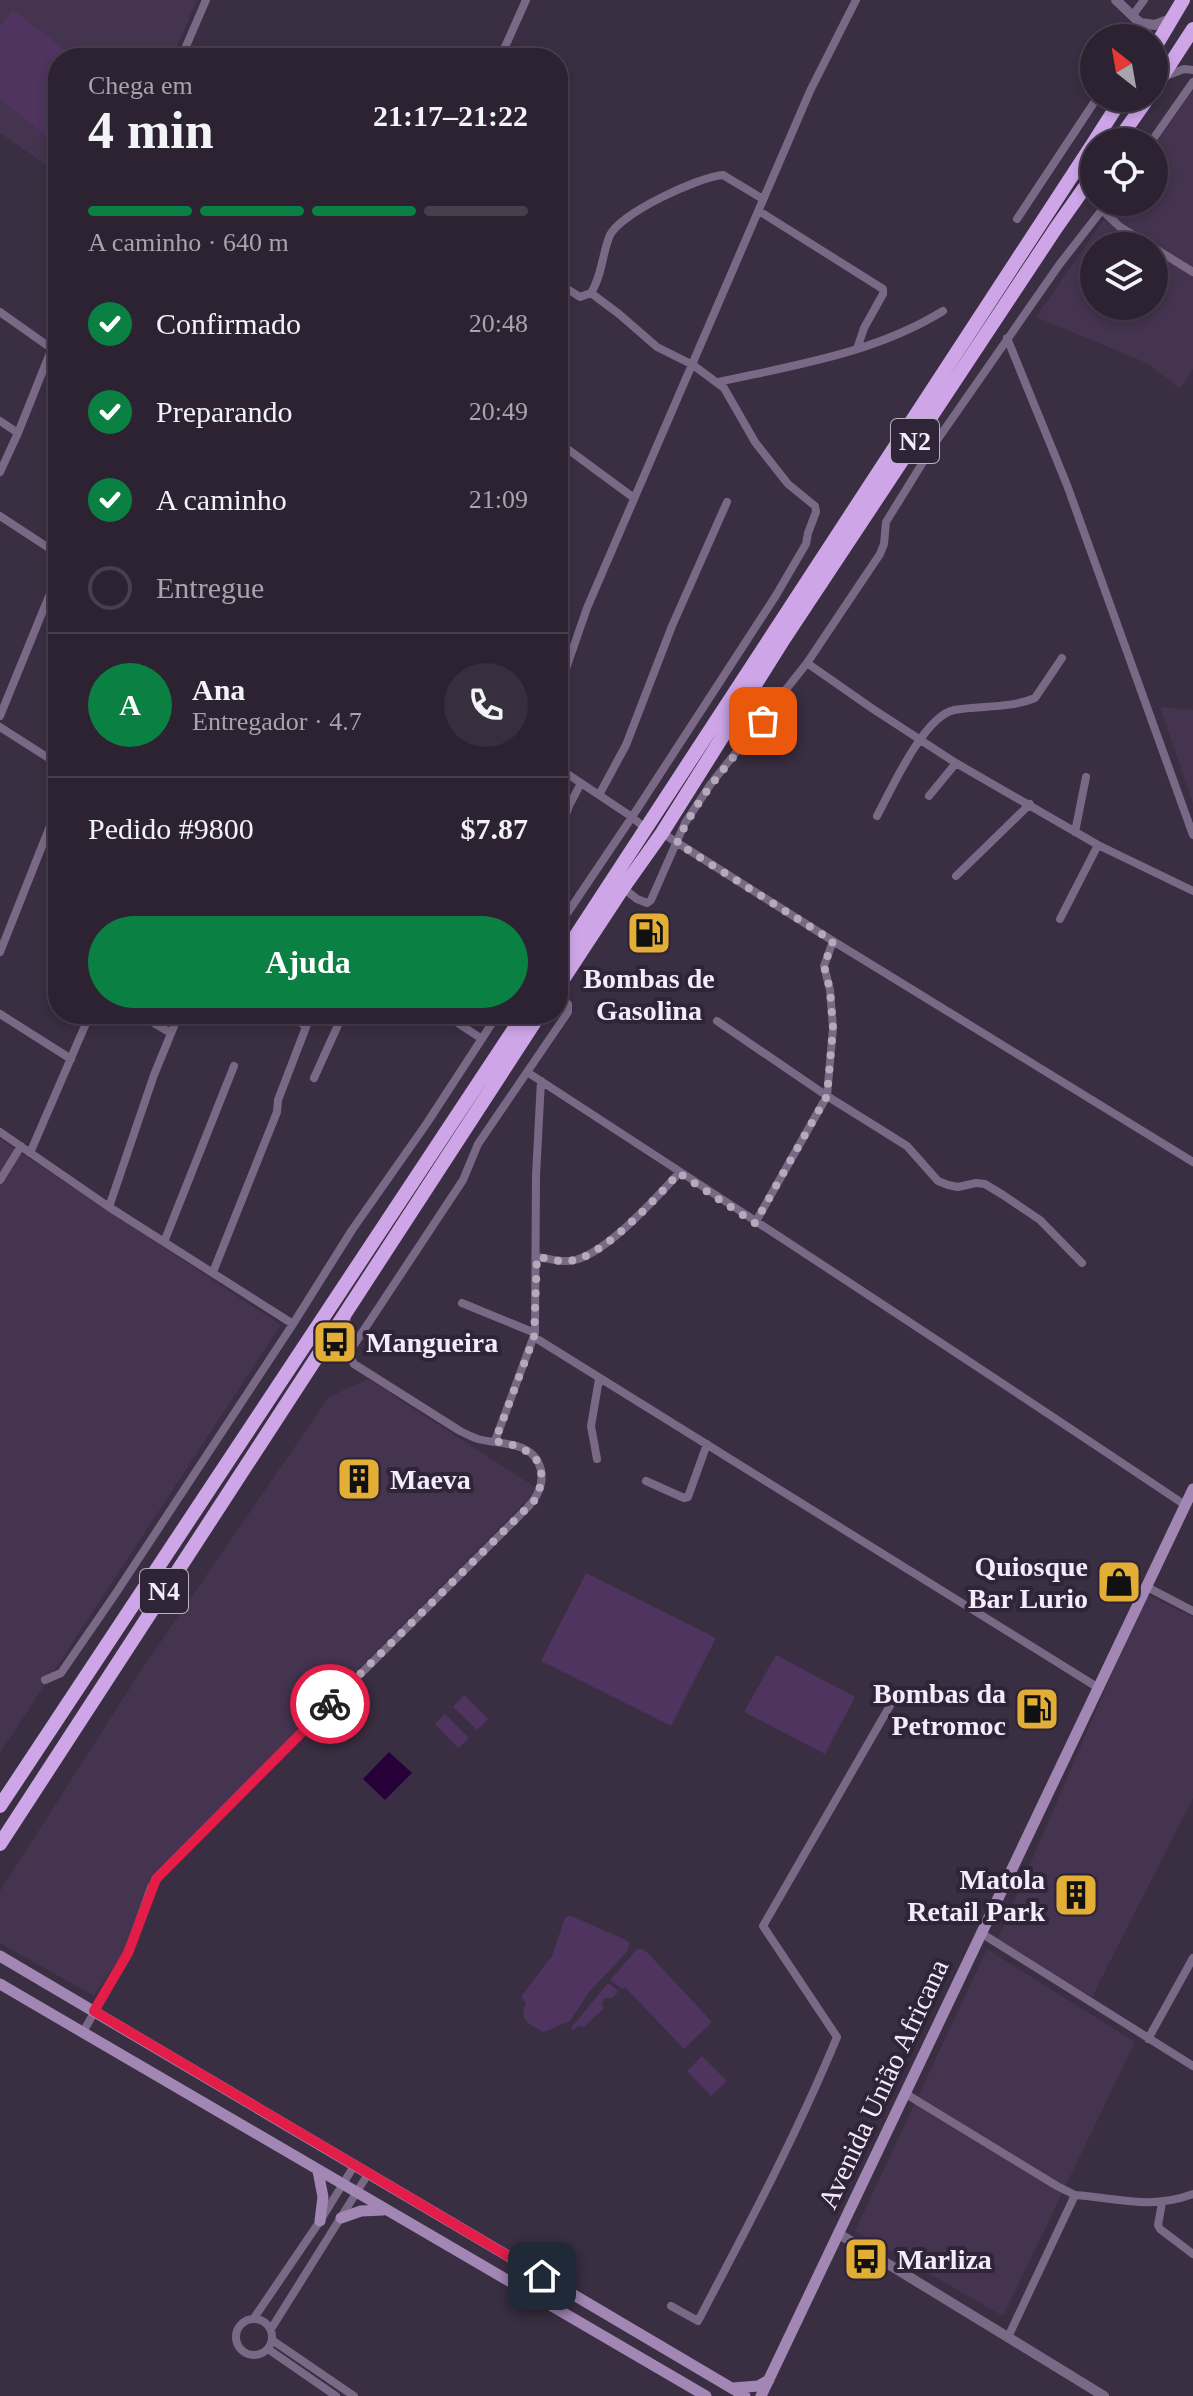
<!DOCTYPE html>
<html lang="pt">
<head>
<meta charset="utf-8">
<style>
  :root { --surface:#2c2232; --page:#382f3e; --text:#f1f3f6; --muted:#a6a4ac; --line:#483f4d; --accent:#0b8043 }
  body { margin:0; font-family:"Times New Roman",serif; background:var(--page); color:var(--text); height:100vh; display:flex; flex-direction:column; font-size:30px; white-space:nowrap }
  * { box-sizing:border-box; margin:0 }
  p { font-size:26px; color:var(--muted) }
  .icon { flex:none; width:44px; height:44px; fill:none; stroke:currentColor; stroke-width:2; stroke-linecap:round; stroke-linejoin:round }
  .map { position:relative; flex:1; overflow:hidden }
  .drawer { position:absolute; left:48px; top:48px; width:520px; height:976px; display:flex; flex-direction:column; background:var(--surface); border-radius:32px; box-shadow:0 4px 12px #0003,0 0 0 2px var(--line) }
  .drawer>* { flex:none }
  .needle { width:52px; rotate:329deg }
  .buttons { position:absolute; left:1080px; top:24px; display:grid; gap:16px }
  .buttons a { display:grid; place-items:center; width:88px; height:88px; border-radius:50%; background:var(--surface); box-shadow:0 4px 12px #0003,0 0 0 2px var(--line); font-size:40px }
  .pin { position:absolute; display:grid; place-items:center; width:68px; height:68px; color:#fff; margin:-34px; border-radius:16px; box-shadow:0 4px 12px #0006 }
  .courier { position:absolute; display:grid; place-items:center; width:80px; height:80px; margin:-40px; border:6px solid #e11d48; border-radius:50%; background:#fff; color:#222; box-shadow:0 2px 10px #0007 }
  .summary em { font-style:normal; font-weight:800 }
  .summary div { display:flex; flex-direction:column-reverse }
  .summary { display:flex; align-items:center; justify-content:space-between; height:136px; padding:0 40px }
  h1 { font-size:52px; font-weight:800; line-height:60px }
  .bar { display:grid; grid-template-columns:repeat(4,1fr); gap:12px 8px; align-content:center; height:96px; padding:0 40px }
  .bar i { height:10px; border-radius:6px; background:var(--line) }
  .bar .selected { background:var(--accent) }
  .bar p { grid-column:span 4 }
  .line { display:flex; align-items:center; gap:20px; padding:0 40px; border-top:2px solid var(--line) }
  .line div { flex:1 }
  .round { display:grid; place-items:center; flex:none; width:84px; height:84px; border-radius:42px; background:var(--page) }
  ol { padding:0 40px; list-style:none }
  li { display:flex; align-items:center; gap:24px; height:88px }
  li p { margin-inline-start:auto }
  li .icon { padding:8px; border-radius:50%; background:var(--accent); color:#fff; stroke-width:4 }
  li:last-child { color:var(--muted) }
  li i { width:44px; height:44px; border:4px solid var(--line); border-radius:50% }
  .cta { display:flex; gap:16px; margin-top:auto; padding:16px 40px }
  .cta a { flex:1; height:92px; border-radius:48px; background:var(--accent); color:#fff; font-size:32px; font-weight:800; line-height:92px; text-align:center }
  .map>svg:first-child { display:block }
  .built { fill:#44344f; fill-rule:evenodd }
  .green { fill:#4e345e }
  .water { fill:#260039 }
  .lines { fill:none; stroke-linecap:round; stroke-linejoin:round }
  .minor { stroke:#7a6986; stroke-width:8 }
  .tertiary { stroke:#7a6986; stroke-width:10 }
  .secondary { stroke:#a286b4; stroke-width:11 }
  .trunk { stroke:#cea6e8; stroke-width:14 }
  .done { stroke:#b3aaba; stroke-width:8; stroke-dasharray:0 14.4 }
  .route { stroke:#e11d48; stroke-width:10 }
  .labels { text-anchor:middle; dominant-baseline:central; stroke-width:8; stroke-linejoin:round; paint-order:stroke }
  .shield { fill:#302438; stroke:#b9b0c0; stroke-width:2 }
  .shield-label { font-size:26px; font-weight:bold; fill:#f4ecfa }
  .poi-label { font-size:28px; font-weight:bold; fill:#f4ecfa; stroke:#302438; text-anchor:start }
  .street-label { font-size:28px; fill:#f4ecfa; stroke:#302438 }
</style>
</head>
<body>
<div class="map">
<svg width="1193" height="2396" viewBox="0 0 1193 2396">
  <rect width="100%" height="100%" fill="#3a2e42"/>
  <!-- built -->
  <path class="built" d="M0 0H197L172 58H58V173L0 133Z
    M1193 90V369L1180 389 1149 364 1036 317 1116 202H1154V146ZM1094 246H1154V306H1094Z
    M1160 707 1193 710V804Z
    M0 1139 281 1325 0 1753Z
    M368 1379 538 1489 150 1878 130 1942 94 1996 0 1943V1891L142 1669 329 1397Z
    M1146 1594 1193 1617V1798L1092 1997 997 1941Z
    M987 1949 1135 2042 1003 2316 855 2231Z"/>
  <!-- green -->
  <path class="green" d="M13 10 76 58H58V144L0 100V26Z
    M586 1573 716 1638 671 1726 541 1661Z
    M776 1655 855 1697 825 1754 744 1712Z
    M464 1695 488 1719 477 1730 453 1707Z
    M445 1714 469 1738 458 1748 435 1724Z
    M569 1915 626 1940 630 1944 626 1953 589 1992 570 2021 544 2032C530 2025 518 2021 526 2003L522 1998 523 1994 552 1956 565 1918Z
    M637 1949H643L647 1952 712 2022 684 2049 625 1987 622 1989 610 1980Z
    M608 1983 619 1991 612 1998H605L602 2003 604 2008 584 2027 578 2026 574 2030 571 2028Z
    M702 2056 727 2081 711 2096 687 2071Z"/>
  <!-- water -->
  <path class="water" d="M389 1752 412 1773 385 1800 363 1779Z"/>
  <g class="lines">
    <!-- minor -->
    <path class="minor" d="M1133 15 1144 0
      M1131 38 1140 23
      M181 58 206 0
      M500 58 526 0
      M1163 77 1184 69 1193 70
      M1151 142 1193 82
      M1102 210 1120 227 1151 246
      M759 211 883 289V294L864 328 857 349
      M1017 219 1097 98
      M1154 248 1193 272
      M558 283 580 297 591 293C602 276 602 254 610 235 621 213 698 177 723 175L763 199
      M0 312 58 353
      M1007 338 1067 485 1193 835
      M719 382C795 365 875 353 943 311
      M0 421 18 433
      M558 442 634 498
      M0 472 18 433 52 348
      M0 516 58 554
      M807 663 873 709 956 763 1098 845 1193 891
      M0 716 58 574
      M0 727 58 764
      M599 795 626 745 672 626 727 502
      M929 796 956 763
      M877 816C891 790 924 716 954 710 980 705 1009 709 1035 698L1062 658
      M646 829 632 817 566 773 562 768 560 686 587 608 810 91 856 0
      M1075 832 1086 777
      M662 833 833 941 1193 1162
      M558 836 569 806 581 783
      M956 876 1030 804
      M623 888 637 899 647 903 651 900 685 823 710 785 807 663 880 554 884 544 886 522 933 446 1059 265 1108 202
      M1060 919 1098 845
      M558 927 632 817 775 597 806 544 808 533 816 512 815 506 788 484 755 442 724 388 693 365 657 347 619 314 591 293
      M0 952 58 806
      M0 1014 71 1059
      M138 1014 171 1033
      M287 1014 306 1026
      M444 1014 482 1039
      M717 1021 827 1096 907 1146 938 1181 948 1185 958 1187 976 1183 985 1184 1003 1195 1040 1220 1082 1263
      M527 1072C747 1215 967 1359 1185 1505
      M314 1078 343 1014
      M0 1132 109 1207 293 1324
      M30 1153 90 1014
      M0 1180 21 1146
      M109 1207 154 1075 179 1014
      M755 1223 827 1096 833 1028 830 990 824 966 833 941
      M164 1242 234 1066
      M537 1257C547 1258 558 1262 568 1261 601 1260 657 1197 679 1173
      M213 1272 277 1112 278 1100 311 1014
      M462 1303 535 1333
      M534 1337 1097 1687
      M348 1354 463 1180 478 1144 568 1012V1004L558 1000
      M495 1441 535 1333 536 1175 541 1081
      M597 1459 591 1426 599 1379
      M646 1481 684 1498 688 1497 707 1444
      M1147 1587 1193 1611
      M45 1680 61 1673 116 1593 293 1324 352 1230 427 1123 498 1014
      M981 1933 1193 2066
      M83 2032 128 1953 151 1887 163 1871 526 1509C537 1498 544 1486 541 1470 534 1440 500 1445 478 1439 472 1437 466 1434 460 1431L354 1364C344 1347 346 1333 347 1314
      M1148 2039 1193 1958
      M906 2094 1057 2186 1075 2195 1008 2337
      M1075 2195C1117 2198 1151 2210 1193 2194
      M1162 2203 1158 2225 1160 2229 1193 2254
      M671 2306 698 2321C747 2228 797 2134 837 2037L763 1926 895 1697
      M254 2318 320 2221 354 2166
      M236 2337a18 18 0 1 1 36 0a18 18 0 1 1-36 0Z
      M271 2329 368 2174
      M272 2340 354 2396
      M268 2349 336 2396"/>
    <!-- tertiary -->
    <path class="tertiary" d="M1116 0 1140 23 1150 38
      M1140 23 1155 25 1173 18
      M839 2234 1104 2396"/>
    <!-- secondary -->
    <path class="secondary" d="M0 1956 745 2396
      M0 1984 706 2396
      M318 2171 323 2197 320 2221
      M341 2218 361 2211 383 2210
      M733 2388 758 2386 769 2380
      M761 2396 1193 1489"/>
    <!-- trunk -->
    <path class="trunk" d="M1154 49 1183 0
      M1154 89 1193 29
      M1094 142 1122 98
      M1117 142 1148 98
      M558 963 1094 142
      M558 987 623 888 662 833 782 642 1056 228 1094 174
      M0 1806 524 1014
      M0 1844 540 1014"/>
  </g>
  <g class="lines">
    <!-- done -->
    <path class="done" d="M330 1704 536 1499C552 1460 530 1447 495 1441L534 1337 537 1257C547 1258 558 1262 568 1261 601 1260 657 1197 679 1173L755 1223 827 1096 833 1028 830 990 824 966 833 941 677 843C697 796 732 760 763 721"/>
    <!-- route -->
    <path class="route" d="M330 1704 156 1879 128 1953 94 2011 542 2276"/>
  </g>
  <!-- icons -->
  <defs>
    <g id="fuel-square" transform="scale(2.3)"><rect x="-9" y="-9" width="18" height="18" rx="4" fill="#e3ae35" stroke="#302438"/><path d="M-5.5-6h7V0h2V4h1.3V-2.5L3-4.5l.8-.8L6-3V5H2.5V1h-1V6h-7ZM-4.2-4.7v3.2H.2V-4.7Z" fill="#111"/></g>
    <g id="bus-square" transform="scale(2.3)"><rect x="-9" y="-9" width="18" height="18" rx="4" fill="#e3ae35" stroke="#302438"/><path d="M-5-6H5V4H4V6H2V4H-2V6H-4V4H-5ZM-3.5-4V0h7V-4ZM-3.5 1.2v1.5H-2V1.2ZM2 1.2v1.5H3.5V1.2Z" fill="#111"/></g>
    <g id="building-square" transform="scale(2.3)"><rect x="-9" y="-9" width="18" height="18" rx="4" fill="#e3ae35" stroke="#302438"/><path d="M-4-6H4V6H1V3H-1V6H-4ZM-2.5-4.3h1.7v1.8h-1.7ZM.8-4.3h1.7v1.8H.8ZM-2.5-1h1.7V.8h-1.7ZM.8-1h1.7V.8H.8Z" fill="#111"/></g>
    <g id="shop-square" transform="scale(2.3)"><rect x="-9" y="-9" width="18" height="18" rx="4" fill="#e3ae35" stroke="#302438"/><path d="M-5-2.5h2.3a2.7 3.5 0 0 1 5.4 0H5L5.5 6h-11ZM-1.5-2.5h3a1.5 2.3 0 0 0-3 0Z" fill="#111"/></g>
  </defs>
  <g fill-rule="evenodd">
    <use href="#fuel-square" x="649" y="933"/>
    <use href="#bus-square" x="335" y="1342"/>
    <use href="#building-square" x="359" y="1479"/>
    <use href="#shop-square" x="1119" y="1582"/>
    <use href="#fuel-square" x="1037" y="1709"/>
    <use href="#building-square" x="1076" y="1895"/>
    <use href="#bus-square" x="866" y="2259"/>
  </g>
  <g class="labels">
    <!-- shield labels -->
    <g class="shield">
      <rect x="891" y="419" width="48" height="44" rx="6"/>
      <rect x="140" y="1569" width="48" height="44" rx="6"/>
    </g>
    <g class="shield-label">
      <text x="915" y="441">N2</text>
      <text x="164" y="1591">N4</text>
    </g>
    <!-- poi labels -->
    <g class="poi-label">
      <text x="649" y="978" text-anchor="middle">Bombas de<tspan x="649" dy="32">Gasolina</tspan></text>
      <text x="366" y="1342">Mangueira</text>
      <text x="390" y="1479">Maeva</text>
      <text x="1088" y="1566" text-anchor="end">Quiosque<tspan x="1088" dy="32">Bar Lurio</tspan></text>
      <text x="1006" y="1693" text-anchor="end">Bombas da<tspan x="1006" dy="32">Petromoc</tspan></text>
      <text x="1045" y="1879" text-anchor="end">Matola<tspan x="1045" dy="32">Retail Park</tspan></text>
      <text x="897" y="2259">Marliza</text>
    </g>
    <!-- street labels -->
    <g class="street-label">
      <text transform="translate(883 2084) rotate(-65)">Avenida União Africana</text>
    </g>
  </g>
</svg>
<div class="buttons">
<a><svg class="needle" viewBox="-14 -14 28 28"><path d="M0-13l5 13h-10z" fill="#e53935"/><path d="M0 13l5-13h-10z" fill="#a6a4ac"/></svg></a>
<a><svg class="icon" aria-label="locate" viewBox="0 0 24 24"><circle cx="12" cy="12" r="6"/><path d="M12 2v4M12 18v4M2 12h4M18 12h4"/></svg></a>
<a><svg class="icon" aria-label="layers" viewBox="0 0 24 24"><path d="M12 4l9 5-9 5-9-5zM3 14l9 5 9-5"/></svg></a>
</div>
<div class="pin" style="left:763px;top:721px;background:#ea580c"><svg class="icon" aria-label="bag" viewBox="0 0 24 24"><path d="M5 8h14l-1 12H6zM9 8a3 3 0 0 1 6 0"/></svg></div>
<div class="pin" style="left:542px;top:2276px;background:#1f2937"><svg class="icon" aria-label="home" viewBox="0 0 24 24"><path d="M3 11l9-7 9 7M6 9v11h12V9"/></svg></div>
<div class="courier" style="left:330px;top:1704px"><svg class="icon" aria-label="bike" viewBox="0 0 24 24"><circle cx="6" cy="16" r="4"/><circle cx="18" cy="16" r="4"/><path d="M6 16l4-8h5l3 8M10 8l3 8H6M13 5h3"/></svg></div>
<section class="drawer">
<div class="summary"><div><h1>4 min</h1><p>Chega em</p></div><em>21:17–21:22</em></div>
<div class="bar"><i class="selected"></i><i class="selected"></i><i class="selected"></i><i></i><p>A caminho · 640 m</p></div>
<ol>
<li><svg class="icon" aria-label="check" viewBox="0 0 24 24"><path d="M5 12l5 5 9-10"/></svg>Confirmado<p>20:48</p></li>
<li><svg class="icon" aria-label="check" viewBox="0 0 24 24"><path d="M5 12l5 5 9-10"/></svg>Preparando<p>20:49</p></li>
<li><svg class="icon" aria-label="check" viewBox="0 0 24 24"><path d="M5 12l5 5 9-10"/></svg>A caminho<p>21:09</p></li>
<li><i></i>Entregue</li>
</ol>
<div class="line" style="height:144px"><b class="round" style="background:var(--accent);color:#fff">A</b><div><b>Ana</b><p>Entregador · 4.7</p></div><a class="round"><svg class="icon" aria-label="phone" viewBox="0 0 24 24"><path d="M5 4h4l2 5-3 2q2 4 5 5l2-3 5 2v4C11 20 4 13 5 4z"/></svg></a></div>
<div class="line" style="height:104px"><div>Pedido #9800</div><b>$7.87</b></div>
<div class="cta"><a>Ajuda</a></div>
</section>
</div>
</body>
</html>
